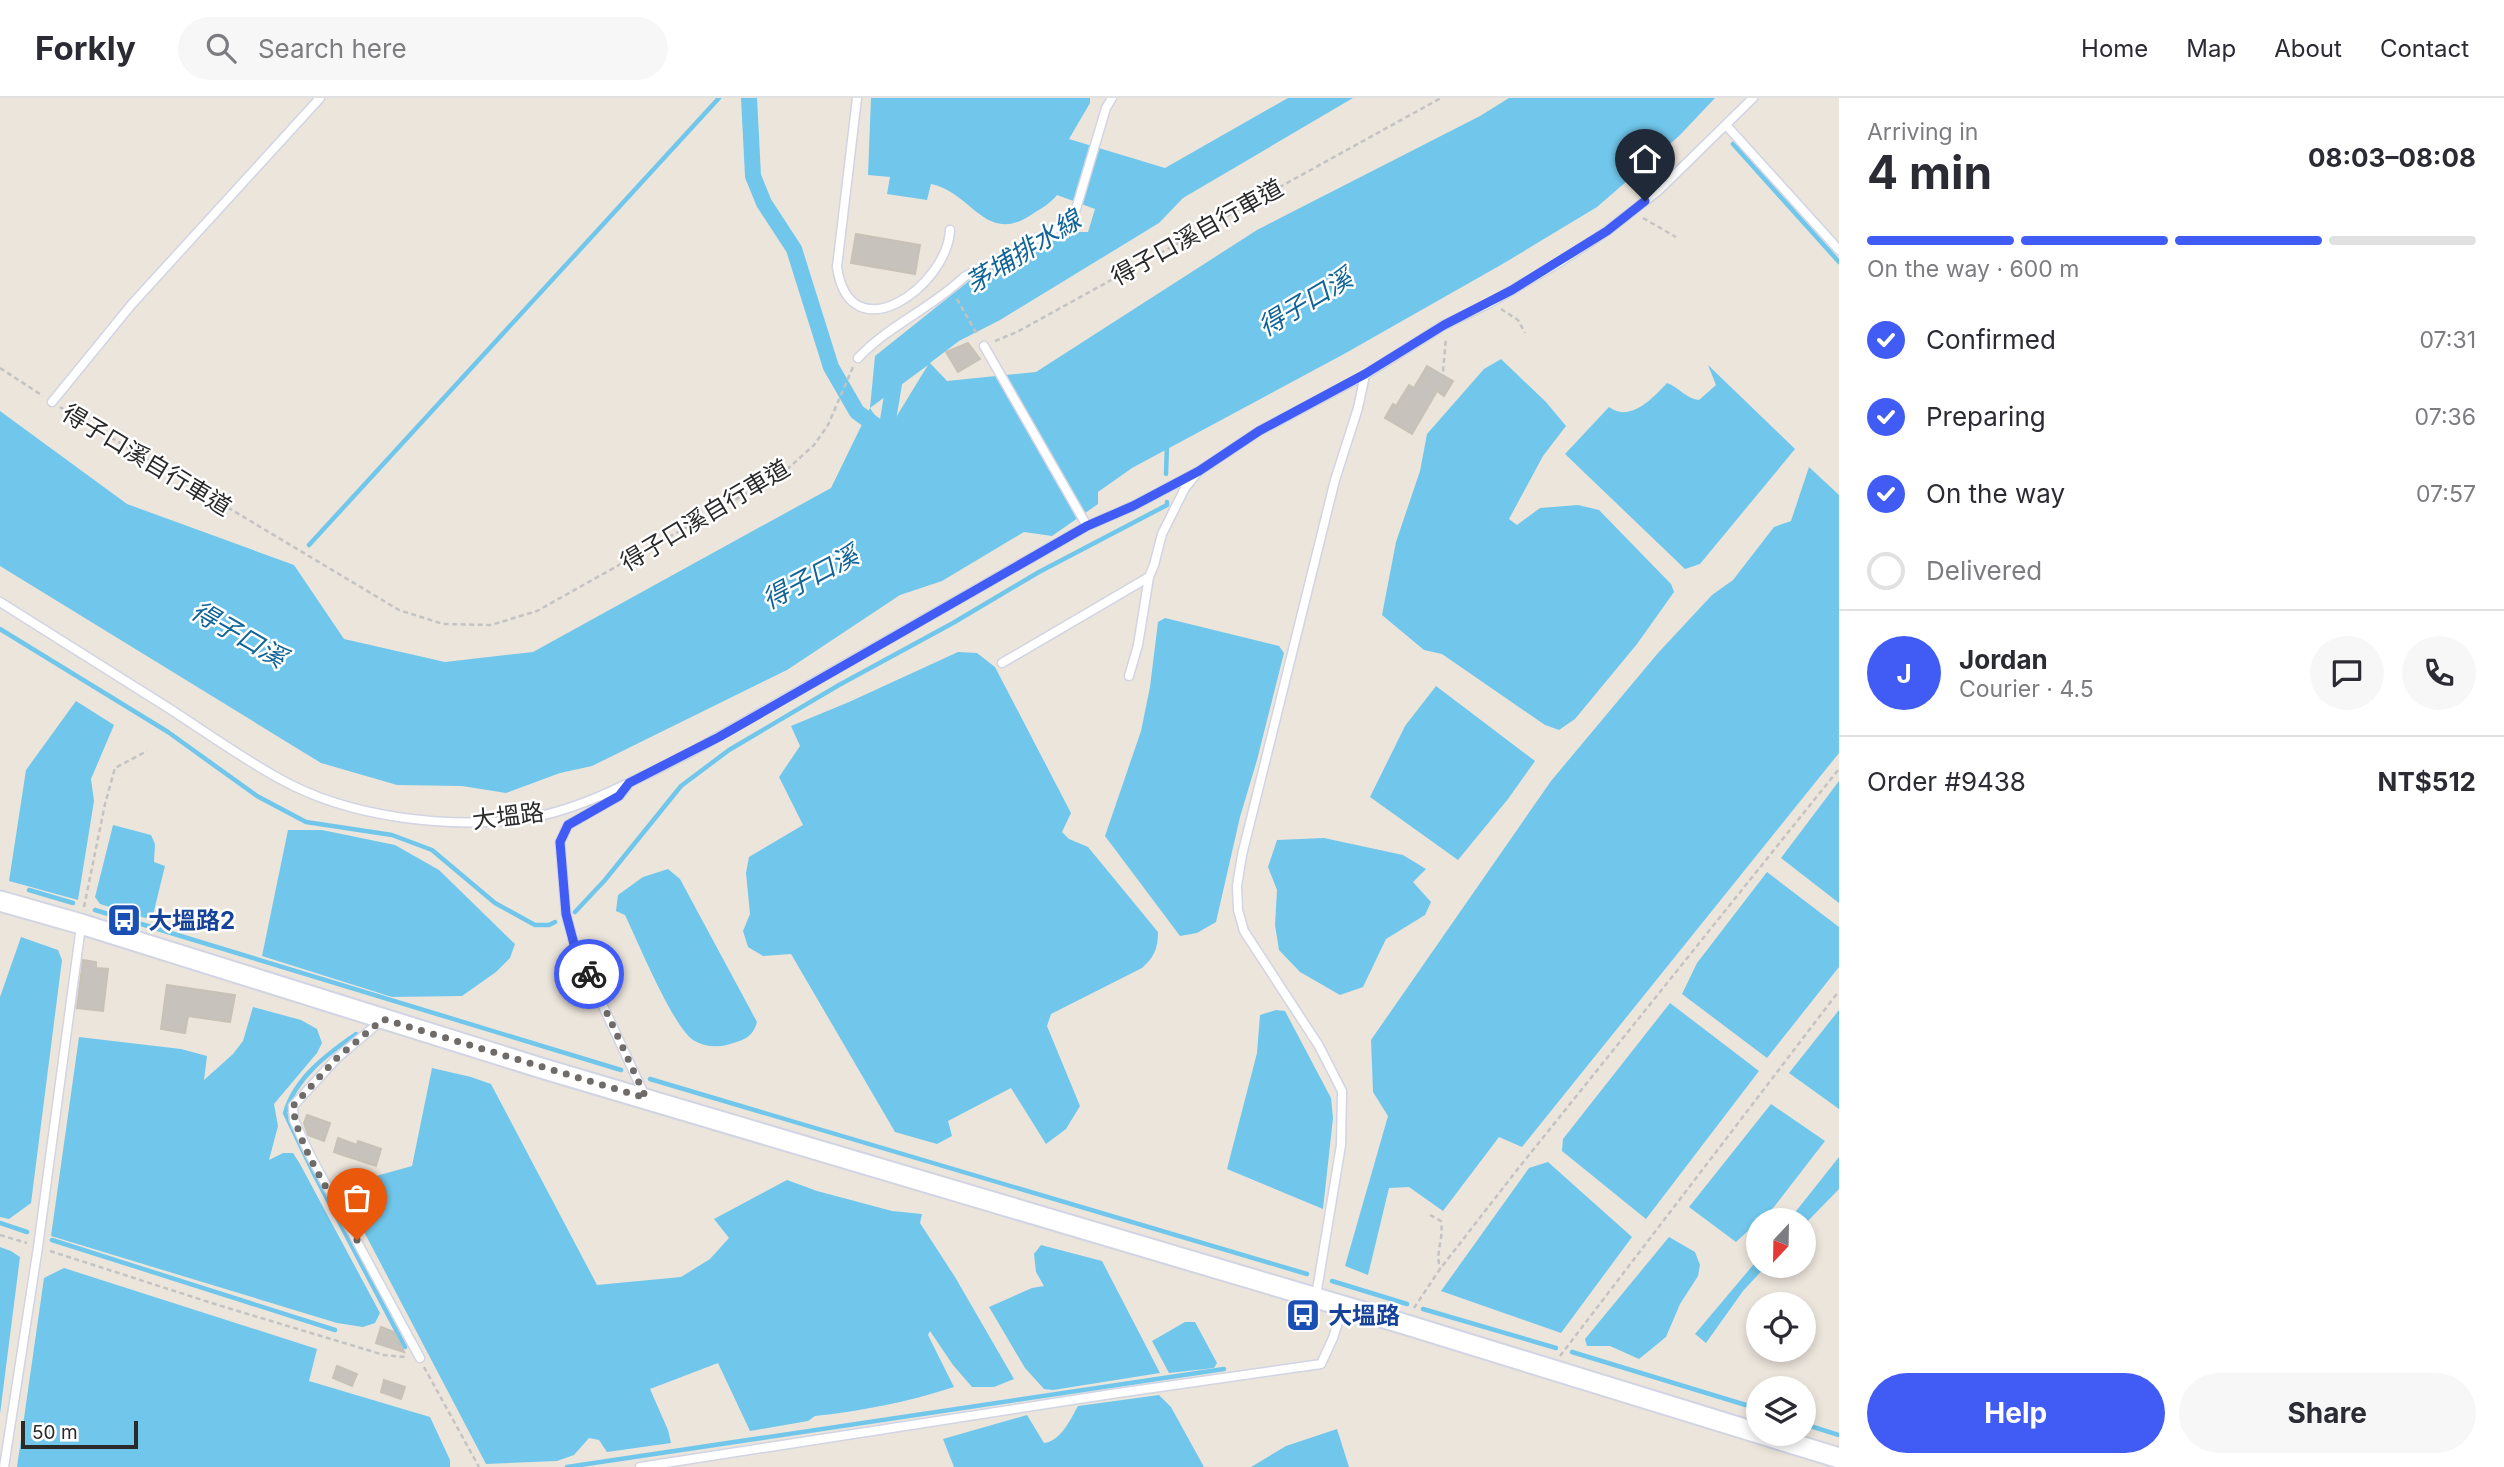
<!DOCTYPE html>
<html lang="en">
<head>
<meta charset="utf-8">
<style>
  :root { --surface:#fff; --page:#f7f7f7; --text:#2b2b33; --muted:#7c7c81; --line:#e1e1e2; --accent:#405cf5 }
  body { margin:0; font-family:Inter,"Noto Sans TC",sans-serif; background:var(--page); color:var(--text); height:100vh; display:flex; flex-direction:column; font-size:26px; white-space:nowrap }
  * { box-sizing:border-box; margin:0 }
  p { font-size:23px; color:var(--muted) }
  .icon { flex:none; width:38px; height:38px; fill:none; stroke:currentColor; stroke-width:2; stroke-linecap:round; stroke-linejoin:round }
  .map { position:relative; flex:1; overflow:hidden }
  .details { display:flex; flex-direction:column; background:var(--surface); width:665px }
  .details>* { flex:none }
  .needle { width:46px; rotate:202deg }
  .tools { position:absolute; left:1746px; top:1110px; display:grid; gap:14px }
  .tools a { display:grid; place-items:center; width:70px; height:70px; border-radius:50%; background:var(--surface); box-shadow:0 4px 10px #0003; font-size:35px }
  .scale { position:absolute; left:21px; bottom:18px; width:117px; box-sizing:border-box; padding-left:7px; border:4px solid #2a2a2a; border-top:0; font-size:19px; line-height:24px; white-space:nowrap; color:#2a2a2a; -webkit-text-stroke:5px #fff; paint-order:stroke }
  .pin { position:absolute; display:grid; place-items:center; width:60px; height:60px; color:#fff; margin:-72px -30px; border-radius:50% 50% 50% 0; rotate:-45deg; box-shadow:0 0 7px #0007 }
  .pin .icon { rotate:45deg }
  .courier { position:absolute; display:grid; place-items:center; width:70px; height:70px; margin:-35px; border:5px solid #405cf5; border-radius:50%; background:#fff; color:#222; box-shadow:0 2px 9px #0007 }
  .headline em { font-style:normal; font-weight:700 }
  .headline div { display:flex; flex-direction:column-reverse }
  .headline { display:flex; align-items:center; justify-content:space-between; height:119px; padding:0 28px }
  h1 { font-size:46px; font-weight:700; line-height:52px }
  .bar { display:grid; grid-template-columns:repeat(4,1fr); gap:10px 7px; align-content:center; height:84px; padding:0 28px }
  .bar i { height:9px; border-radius:5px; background:var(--line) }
  .bar .selected { background:var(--accent) }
  .bar p { grid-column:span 4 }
  .line { display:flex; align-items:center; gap:18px; padding:0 28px; border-top:2px solid var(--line) }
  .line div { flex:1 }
  .round { display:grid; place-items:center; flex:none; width:74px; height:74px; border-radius:37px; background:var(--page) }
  ol { padding:0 28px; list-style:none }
  li { display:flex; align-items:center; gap:21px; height:77px }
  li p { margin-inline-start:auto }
  li .icon { padding:7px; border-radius:50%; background:var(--accent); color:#fff; stroke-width:4 }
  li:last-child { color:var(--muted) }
  li i { width:38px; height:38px; border:4px solid var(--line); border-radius:50% }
  .primary-button { display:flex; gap:14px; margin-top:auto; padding:14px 28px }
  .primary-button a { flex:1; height:80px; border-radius:42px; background:var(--accent); color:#fff; font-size:28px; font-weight:700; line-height:80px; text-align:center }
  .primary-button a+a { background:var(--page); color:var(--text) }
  header { display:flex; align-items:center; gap:42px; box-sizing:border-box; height:98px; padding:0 35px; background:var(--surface); border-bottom:2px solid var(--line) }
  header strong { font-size:33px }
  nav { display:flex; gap:38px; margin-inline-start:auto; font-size:24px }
  .search { width:490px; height:63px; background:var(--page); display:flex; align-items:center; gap:18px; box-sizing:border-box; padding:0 24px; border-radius:38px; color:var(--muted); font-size:26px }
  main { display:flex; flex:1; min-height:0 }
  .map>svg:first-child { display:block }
  .water { fill:#71c7eb; fill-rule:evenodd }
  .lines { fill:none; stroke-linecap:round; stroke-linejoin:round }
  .stream { stroke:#71c7eb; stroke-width:4.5 }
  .canal { stroke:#71c7eb; stroke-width:16 }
  .building { fill:#c7c2bc; stroke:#c7c1b6; stroke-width:2 }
  .service-casing { stroke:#d1d4e2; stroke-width:11 }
  .tertiary-casing { stroke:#d1d4e2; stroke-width:23 }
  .path { stroke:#c3c3c3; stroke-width:2.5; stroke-dasharray:5 3.5; stroke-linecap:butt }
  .service { stroke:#fff; stroke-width:8 }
  .tertiary { stroke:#fff; stroke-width:19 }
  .done { stroke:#6e6b68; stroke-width:7; stroke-dasharray:0 12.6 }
  .route { stroke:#405cf5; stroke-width:9 }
  .labels { text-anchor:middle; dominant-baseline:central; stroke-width:5; stroke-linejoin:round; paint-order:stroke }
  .street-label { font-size:24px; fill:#2a2a2a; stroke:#fff }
  .transit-label { font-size:24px; font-weight:bold; fill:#164399; stroke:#fff; text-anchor:start }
  .water-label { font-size:26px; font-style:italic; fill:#116497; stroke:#fff }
</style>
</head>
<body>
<header>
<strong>Forkly</strong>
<div class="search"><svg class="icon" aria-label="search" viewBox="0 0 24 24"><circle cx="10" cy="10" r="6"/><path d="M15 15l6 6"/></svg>Search here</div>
<nav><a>Home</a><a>Map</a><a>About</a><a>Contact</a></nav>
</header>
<main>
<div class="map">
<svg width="1839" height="1369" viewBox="0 0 1839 1369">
  <rect width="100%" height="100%" fill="#ece5dc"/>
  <!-- water -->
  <path class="water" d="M871 0H1090V5L1069 41 1165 70 1288 0H1353L1183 100 1159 125 1000 222 959 243 930 265 947 283 1036 274 1257 132 1480 18 1509 0H1715L1679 38 1597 109 1506 164 1344 256 1132 370 1098 394V406L1052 438 1024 434 942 483 900 497 787 572 592 668 560 675 506 695 462 688 397 687 321 665 0 468V313L127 406 294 467 344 541 445 564 533 554 831 390 870 310 875 258 974 179 1071 134H1088L1095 111 1057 97C1050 106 1040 111 1031 117 985 147 973 95 931 86L927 102 887 96 890 79 868 77ZM928 267 887 334H886L870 310Z
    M1501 261 1546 304 1566 328 1543 358 1509 421 1517 427 1540 410 1578 407 1599 412 1671 486 1674 494 1637 546 1575 621 1559 632 1545 627 1442 556 1424 552 1382 517 1396 444 1420 373 1427 336 1484 271Z
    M1708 267 1795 351 1700 466 1685 471 1565 356 1609 309C1630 325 1653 300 1667 285 1680 290 1685 300 1699 302L1716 287Z
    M1809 369 1839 397V655L1522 1049 1499 1039 1443 1113 1409 1089 1389 1090 1368 1177 1345 1168 1388 1018 1373 994 1371 942 1551 683 1658 555 1712 497 1733 482 1774 429 1791 423Z
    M1165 520 1279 548 1284 555 1257 662 1240 719 1216 824 1197 835 1180 838 1105 738 1141 633 1150 589 1158 524Z
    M958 554 977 555 995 569 1071 715 1062 734 1069 741 1088 749 1158 834C1158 851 1154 859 1142 870L1051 916 1047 928 1080 1008 1066 1031 1046 1046 1011 990 948 1023 952 1038 937 1046 895 1034 791 856 763 858 748 849 743 833 750 816 746 775 749 759 803 727 779 679 800 648 791 628 849 604Z
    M1436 588 1535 663 1508 701 1458 762 1370 699 1405 628Z
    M76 603 114 627 91 681 94 703 78 802 9 783 26 672Z
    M1839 683V805L1781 760Z
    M113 727 151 737 155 746 154 764 165 768 153 817 145 820 100 806 95 799Z
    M288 732H322L395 747 439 772 515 846 510 860 496 874 462 898 392 899 262 858Z
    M1324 740 1403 757 1426 771 1413 784 1431 804 1425 817 1386 841 1363 889 1340 897 1300 874 1279 852 1275 827 1277 792 1268 769 1277 742Z
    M668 771 680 781 757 924C753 939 744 942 730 946 718 950 704 949 693 942 672 927 638 844 625 817L616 813 618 797 643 779Z
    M1767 774 1839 829V869L1767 960 1682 896 1697 865Z
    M21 839 58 852 62 862 31 1105 9 1121 0 1119V899Z
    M1670 905 1759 973 1646 1121 1562 1053 1563 1041Z
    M253 909 301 922 317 931 322 945 317 955 274 1006 278 1028 269 1062 283 1055H293L300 1066 380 1215 375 1225 363 1229 337 1225 51 1138 79 939 181 951 207 958 204 982 233 956 243 943Z
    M1276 912 1285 913 1331 1000 1333 1020 1323 1111 1227 1071 1257 955 1260 917Z
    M1839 912V1011L1789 975Z
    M432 970 471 979 491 986 597 1187 681 1179 710 1161 729 1140 714 1121 787 1082 817 1093 892 1113 922 1116 920 1125 955 1179 1014 1281 994 1289H972L953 1267 930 1233 928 1237 954 1289C908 1304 862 1313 815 1318L808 1323 750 1333 718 1265 650 1291 668 1332 671 1345 607 1354 599 1342 589 1340 574 1357 557 1363 486 1366 340 1088 412 1068Z
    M1771 1006 1825 1043 1774 1109 1736 1144 1689 1109Z
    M1839 1059V1091L1804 1127V1122H1789Z
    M1548 1064 1632 1139 1561 1235 1441 1193 1529 1070Z
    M1669 1139 1695 1154 1700 1167 1698 1178 1680 1206 1666 1239 1639 1261 1610 1248H1587L1585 1241Z
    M1041 1147 1102 1163 1160 1275 1053 1292 1044 1291 1025 1270 989 1209 1032 1190 1044 1188 1036 1174 1034 1156Z
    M0 1149 11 1153 20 1159 0 1316Z
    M1759 1160V1167H1767L1743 1193 1706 1245 1695 1236Z
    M64 1170 317 1251 309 1283 430 1319 450 1362V1369H17L44 1180Z
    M1185 1224H1195L1217 1265 1214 1270 1169 1275 1152 1243Z
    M1159 1297 1171 1309 1204 1369H954L943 1341 1027 1317 1044 1345C1061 1343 1070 1322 1078 1308Z
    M1337 1331 1349 1369H1251L1286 1348Z"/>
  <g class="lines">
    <!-- stream -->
    <path class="stream" d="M1733 46 1839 164
      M1166 376 1167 346
      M309 447 719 0
      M0 531 168 634 257 698 306 724 392 737 432 752 495 805 535 827H549L555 824
      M29 792 73 805
      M95 812 621 972
      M575 814 605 782 681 688 729 652 839 587 953 525 1039 474 1167 407V404
      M356 936C327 956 295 980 285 1015L314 1076 405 1249
      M650 981 1307 1176
      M0 1125 27 1134
      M52 1142 335 1232
      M1332 1183 1407 1206
      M1423 1211 1556 1250
      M1572 1254 1759 1311
      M1804 1326 1839 1337
      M567 1369 1224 1271"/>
    <!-- canal -->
    <path class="canal" d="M749 0 753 78 764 105 794 151 831 269 857 314 882 332
      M888 356 886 334 896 274"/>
  </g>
  <!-- building -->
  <path class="building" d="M856 136 920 147 915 176 851 165Z
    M968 245 980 261 958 274 946 254Z
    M1427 268 1453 283 1444 298 1437 293 1412 336 1385 320 1393 306 1396 308 1409 287 1414 290Z
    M83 862 96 864V870L108 871 103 913 77 910Z
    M167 887 235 897 230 924 188 918 185 935 161 931Z
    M307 1017 330 1025 324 1043 308 1037 304 1025Z
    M338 1040 357 1047 358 1043 381 1051 376 1068 334 1054Z
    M381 1229 394 1234 404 1254 376 1245Z
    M337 1268 357 1276 352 1288 333 1280Z
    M384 1282 405 1289 401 1301 381 1294Z"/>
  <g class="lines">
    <!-- service casing -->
    <g class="service-casing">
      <path id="service" d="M857 0 837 169C850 257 947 189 950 132
        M1726 27 1839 152
        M984 248 1087 428
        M858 260C889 227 932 210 964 179L1064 126 1076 111 1106 10 1112 0
        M52 304 132 206 320 0
        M0 504C57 540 113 575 170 611 207 635 243 661 282 682 349 719 443 730 518 722 579 714 641 679 695 652L1087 428 1133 408 1199 373 1259 333 1365 277 1444 227 1488 206 1560 164 1607 133 1659 92 1753 0
        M1002 565 1149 479
        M1129 578 1138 547 1149 479 1154 467 1162 436 1185 390 1197 375
        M627 688 619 698 568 727 560 744 566 816 574 846 645 998
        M381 923 337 960 293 1008 294 1022 309 1055 420 1260
        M1316 1198 1341 1047 1342 993 1319 948 1244 833 1238 812 1237 788 1242 757 1335 382 1358 310 1365 277
        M4 1369 38 1149 81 828
        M640 1369 1118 1295 1321 1266 1333 1240 1343 1209"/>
    </g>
    <!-- tertiary casing -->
    <g class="tertiary-casing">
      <path id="tertiary" d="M0 803 81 826 541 970 1404 1226 1839 1360"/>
    </g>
    <!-- path -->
    <path class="path" d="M1643 120 1676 139
      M957 201 978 238
      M1501 211 1518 222 1525 235
      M995 243 1017 234 1441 0
      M0 270 43 298
      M1417 307 1443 273 1446 240
      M60 309 399 512 443 526 491 527 537 513 783 375 814 347 828 327 853 269
      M84 809 105 706 115 670 147 653
      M1430 1117 1441 1123C1444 1143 1435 1152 1440 1171
      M0 1137 27 1145
      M50 1153 218 1207 384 1257 405 1259
      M1414 1210 1440 1171 1517 1072 1839 671
      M1560 1258 1839 893
      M424 1269 479 1369"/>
    <!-- service -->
    <use href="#service" class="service"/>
    <!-- tertiary -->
    <use href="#tertiary" class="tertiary"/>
  </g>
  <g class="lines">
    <!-- done -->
    <path class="done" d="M357 1142C337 1106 296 1047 293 1008L337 960 383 921 646 1000 589 876"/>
    <!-- route -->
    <path class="route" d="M589 876 574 846 566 816 560 744 568 727 619 698 629 685 719 639 1087 428 1133 408 1199 373 1259 333 1365 276 1444 227 1512 192 1607 133 1645 103"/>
  </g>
  <!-- icons -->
  <defs>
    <g id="bus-square" transform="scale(1.75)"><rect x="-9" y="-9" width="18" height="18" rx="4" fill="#1a4fb4" stroke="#fff"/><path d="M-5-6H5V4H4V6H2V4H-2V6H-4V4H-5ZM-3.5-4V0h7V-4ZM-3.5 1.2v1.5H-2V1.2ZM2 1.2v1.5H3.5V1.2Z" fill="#fff"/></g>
  </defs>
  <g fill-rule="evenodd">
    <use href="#bus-square" x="124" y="822"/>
    <use href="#bus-square" x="1303" y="1217"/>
  </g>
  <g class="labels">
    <!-- street labels -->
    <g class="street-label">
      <text transform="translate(1197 134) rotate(-29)">得子口溪自行車道</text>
      <text transform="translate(147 362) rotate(31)">得子口溪自行車道</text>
      <text transform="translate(705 417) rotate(-31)">得子口溪自行車道</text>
      <text transform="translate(508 718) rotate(-7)">大塭路</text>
    </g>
    <!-- transit labels -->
    <g class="transit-label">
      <text x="148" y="822">大塭路2</text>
      <text x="1328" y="1217">大塭路</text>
    </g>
    <!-- water labels -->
    <g class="water-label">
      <text transform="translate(1023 153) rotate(-32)">茅埔排水線</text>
      <text transform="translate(1305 204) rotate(-31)">得子口溪</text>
      <text transform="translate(810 479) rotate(-28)">得子口溪</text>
      <text transform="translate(239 536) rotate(30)">得子口溪</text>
    </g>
  </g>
</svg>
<div class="tools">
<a><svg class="needle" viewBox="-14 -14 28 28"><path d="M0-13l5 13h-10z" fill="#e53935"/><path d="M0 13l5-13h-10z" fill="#7c7c81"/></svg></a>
<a><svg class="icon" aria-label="locate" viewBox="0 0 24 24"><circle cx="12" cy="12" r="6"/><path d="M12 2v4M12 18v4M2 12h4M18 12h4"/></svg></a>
<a><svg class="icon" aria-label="layers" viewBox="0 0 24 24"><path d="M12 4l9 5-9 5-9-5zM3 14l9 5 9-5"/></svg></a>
</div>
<div class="scale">50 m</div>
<div class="pin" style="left:357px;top:1142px;background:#ea580c"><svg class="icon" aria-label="bag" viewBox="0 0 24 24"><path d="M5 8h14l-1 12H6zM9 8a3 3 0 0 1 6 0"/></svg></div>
<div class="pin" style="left:1645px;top:103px;background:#1f2937"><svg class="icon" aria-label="home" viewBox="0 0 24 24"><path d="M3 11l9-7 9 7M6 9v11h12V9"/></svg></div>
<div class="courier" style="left:589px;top:876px"><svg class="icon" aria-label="bike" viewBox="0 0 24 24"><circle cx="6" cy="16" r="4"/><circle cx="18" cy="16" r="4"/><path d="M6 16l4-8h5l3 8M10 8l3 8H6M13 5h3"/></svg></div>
</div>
<section class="details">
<div class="headline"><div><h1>4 min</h1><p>Arriving in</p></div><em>08:03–08:08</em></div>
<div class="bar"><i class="selected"></i><i class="selected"></i><i class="selected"></i><i></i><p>On the way · 600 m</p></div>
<ol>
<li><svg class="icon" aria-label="check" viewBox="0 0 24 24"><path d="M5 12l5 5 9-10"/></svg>Confirmed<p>07:31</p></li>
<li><svg class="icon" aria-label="check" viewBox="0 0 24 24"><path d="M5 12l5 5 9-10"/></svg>Preparing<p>07:36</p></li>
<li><svg class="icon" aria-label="check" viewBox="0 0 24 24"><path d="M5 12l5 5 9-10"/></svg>On the way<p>07:57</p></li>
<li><i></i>Delivered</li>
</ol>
<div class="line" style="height:126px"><b class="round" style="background:var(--accent);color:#fff">J</b><div><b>Jordan</b><p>Courier · 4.5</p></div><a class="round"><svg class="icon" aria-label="chat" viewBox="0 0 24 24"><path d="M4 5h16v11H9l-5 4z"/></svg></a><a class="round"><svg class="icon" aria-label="phone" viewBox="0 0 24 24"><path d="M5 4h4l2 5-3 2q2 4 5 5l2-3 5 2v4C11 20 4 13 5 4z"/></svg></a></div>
<div class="line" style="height:91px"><div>Order #9438</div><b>NT$512</b></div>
<div class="primary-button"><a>Help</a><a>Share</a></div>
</section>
</main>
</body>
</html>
